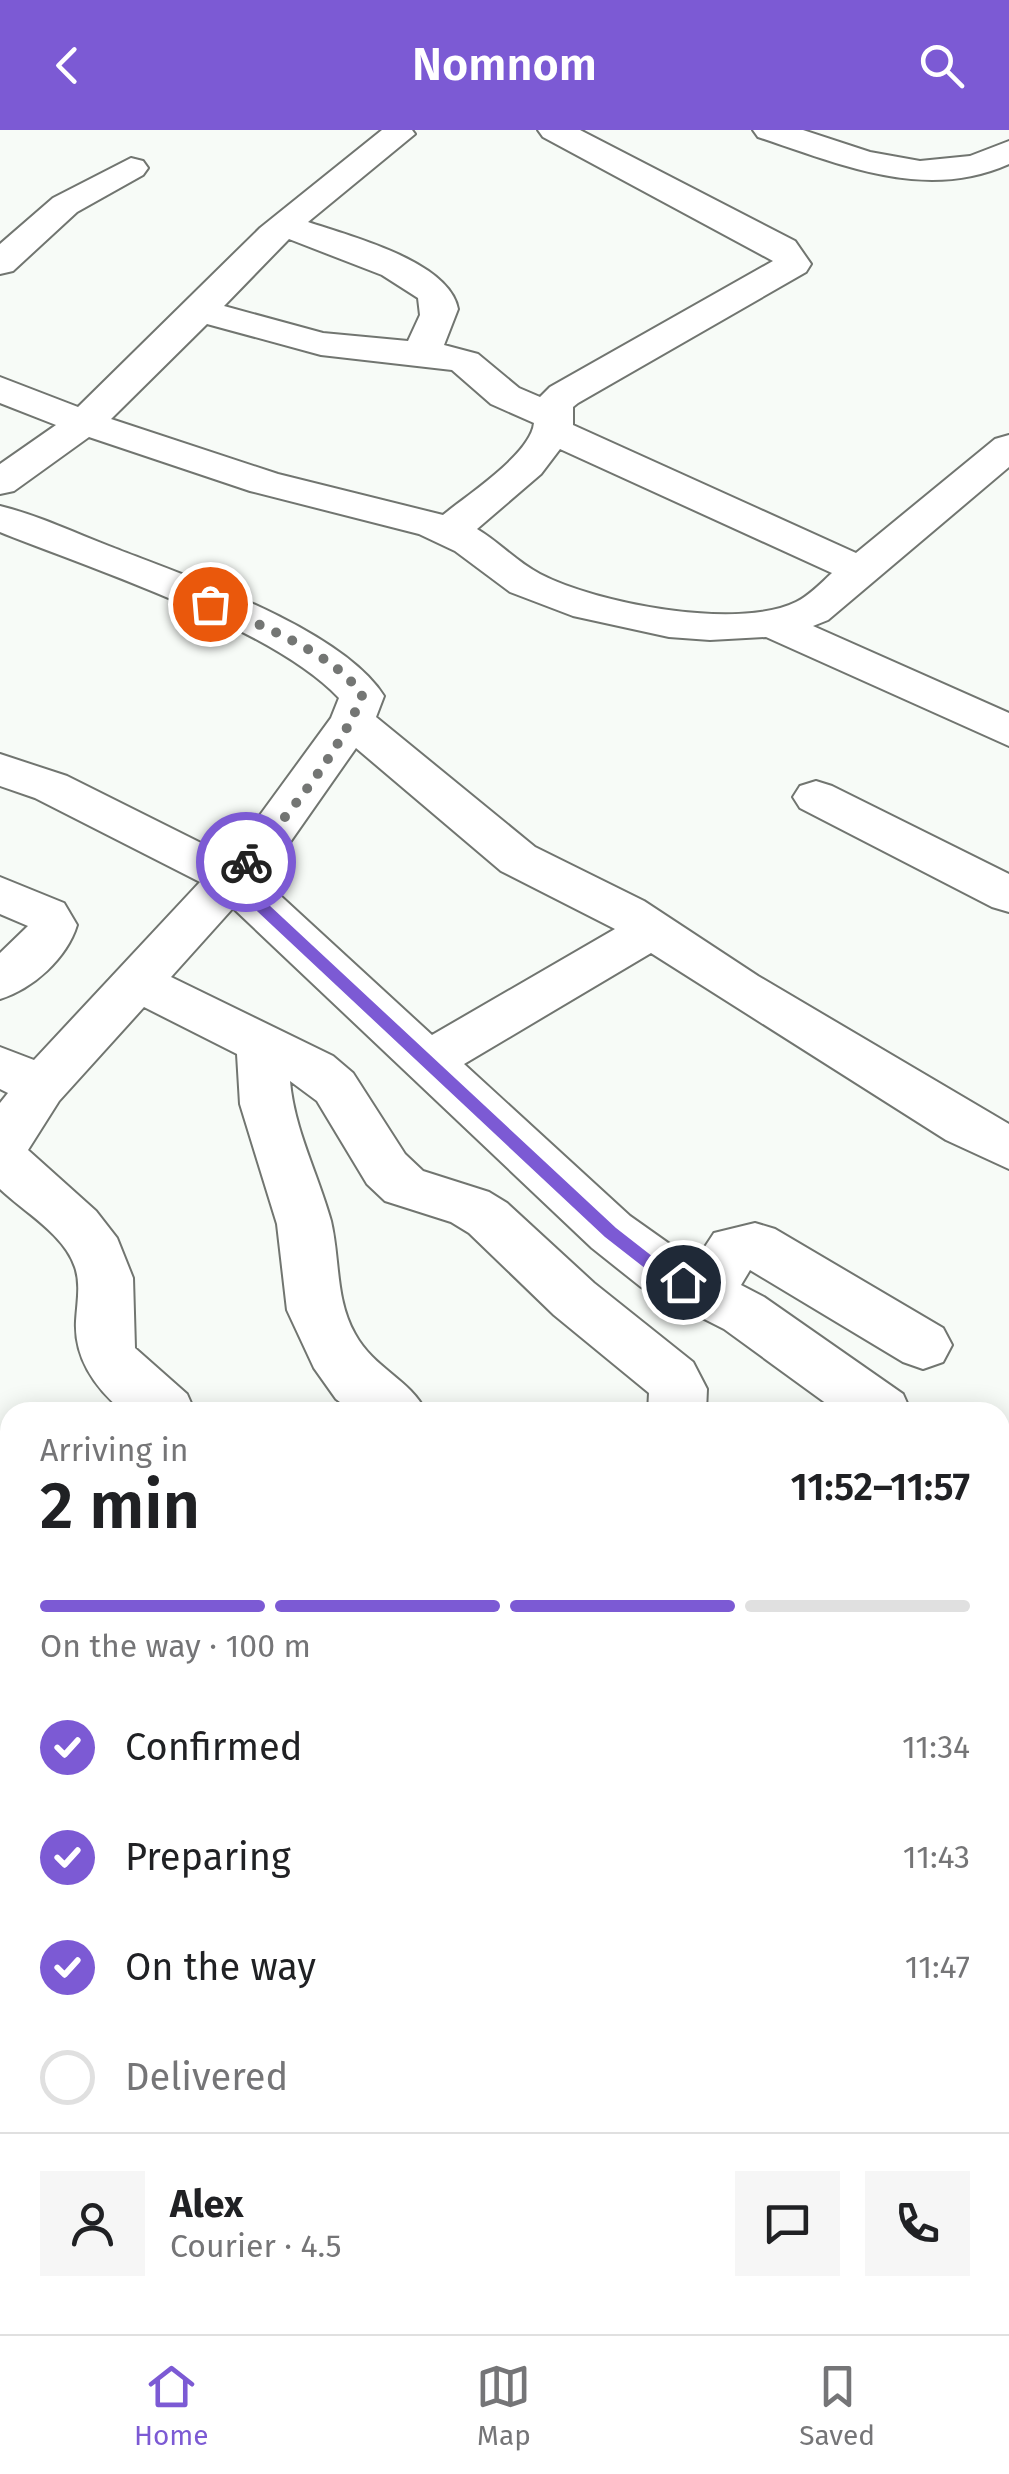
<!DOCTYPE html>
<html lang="en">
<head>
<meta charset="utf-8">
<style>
  :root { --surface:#fff; --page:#f6f6f6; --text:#202124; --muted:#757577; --line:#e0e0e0; --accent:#7c5ad4 }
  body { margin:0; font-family:"Fira Sans",sans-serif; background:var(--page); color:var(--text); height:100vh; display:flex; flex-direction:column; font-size:38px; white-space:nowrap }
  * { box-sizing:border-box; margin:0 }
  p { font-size:32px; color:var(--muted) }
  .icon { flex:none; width:55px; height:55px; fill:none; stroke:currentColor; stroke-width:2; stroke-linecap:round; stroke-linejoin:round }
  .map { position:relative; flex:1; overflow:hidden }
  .side { position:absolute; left:0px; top:1272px; width:1010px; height:932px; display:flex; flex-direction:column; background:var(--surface); border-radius:30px 30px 0 0; box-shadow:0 5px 25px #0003 }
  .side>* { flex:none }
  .pin { position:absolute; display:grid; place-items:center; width:85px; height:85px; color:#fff; margin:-42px; border:5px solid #fff; border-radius:50%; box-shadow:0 2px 10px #0007 }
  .courier { position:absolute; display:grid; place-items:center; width:100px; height:100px; margin:-50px; border:8px solid #7c5ad4; border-radius:50%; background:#fff; color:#222; box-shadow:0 2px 12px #0007 }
  .head em { font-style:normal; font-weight:600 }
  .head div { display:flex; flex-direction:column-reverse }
  .head { display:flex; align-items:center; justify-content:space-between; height:170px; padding:0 40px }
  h1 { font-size:65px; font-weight:600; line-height:75px }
  .bar { display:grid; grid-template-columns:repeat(4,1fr); gap:15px 10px; align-content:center; height:120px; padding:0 40px }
  .bar i { height:12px; border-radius:8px; background:var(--line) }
  .bar .selected { background:var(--accent) }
  .bar p { grid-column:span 4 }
  .line { display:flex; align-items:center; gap:25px; padding:0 40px; border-top:2px solid var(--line) }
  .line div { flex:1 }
  .round { display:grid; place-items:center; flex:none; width:105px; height:105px; border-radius:0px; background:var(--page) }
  ol { padding:0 40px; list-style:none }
  li { display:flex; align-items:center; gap:30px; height:110px }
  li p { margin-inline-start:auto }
  li .icon { padding:10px; border-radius:50%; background:var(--accent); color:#fff; stroke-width:4 }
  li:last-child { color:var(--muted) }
  li i { width:55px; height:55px; border:5px solid var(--line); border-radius:50% }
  header { display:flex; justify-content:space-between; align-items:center; height:130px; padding:0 40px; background:var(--accent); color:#fff; font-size:45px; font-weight:600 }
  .menu { display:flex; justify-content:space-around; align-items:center; height:140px; border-top:2px solid var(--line); background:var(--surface); font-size:28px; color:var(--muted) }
  .menu a { display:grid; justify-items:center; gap:5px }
  .menu .selected { color:var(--accent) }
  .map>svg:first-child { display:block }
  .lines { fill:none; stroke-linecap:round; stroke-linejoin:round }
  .stream { fill:#7da076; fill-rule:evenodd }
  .minor-casing { stroke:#717570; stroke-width:4 }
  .minor { fill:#fff; fill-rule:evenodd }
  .route { fill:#7c5ad4 }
  .done { stroke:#747674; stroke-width:10; stroke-dasharray:0 18 }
</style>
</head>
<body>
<header><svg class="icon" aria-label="back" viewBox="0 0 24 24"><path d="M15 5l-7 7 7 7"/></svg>Nomnom<svg class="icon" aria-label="search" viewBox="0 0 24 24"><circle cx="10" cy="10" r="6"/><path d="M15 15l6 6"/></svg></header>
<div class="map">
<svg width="1009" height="2204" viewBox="0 0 1009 2204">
  <rect width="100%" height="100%" fill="#f7fbf7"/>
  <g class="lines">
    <!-- stream -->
    <path class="stream" d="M0 1773 10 1777V1796L0 1792Z
      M960 2195H990L995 2204H965Z"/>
    <!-- minor casing -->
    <g class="minor-casing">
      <path id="minor" d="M382 0H412L415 4 308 92C349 106 449 131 458 179L444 215 478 224 519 258 540 267 550 257 773 131 543 7 538 0H580L795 111 811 134 806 142 578 273 573 277V295L856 423 995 309 1009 305V337L828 490 813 496 1009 583V616L766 507 710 510 669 507 573 486 510 462 455 421 419 404 250 361 89 307 14 361 0 364V334L56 295 0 273V247L78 277 260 98ZM289 109 382 145 418 168 420 185 408 211 323 203 224 176ZM207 194 321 225 452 240 491 274 534 293C531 324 467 365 443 385L278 344 111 289ZM560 319 832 443C821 453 809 466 796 472 737 501 595 473 540 444 517 432 499 412 477 399L541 344Z
        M753 0H803L870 22 920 31 970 26 1009 11V34C925 72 839 34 758 7Z
        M131 28 143 31 148 38 143 45 77 82 13 141 0 144V114L53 68Z
        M0 376C37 385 73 402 109 416 185 446 340 497 384 566L376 587 535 717 644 771 758 846 1009 994V1039L946 1010 651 823 464 934 630 1086 695 1132 714 1103 755 1093 775 1099 943 1198 952 1215 943 1232 923 1239 903 1232 750 1140 741 1155 764 1167 903 1264 911 1282H838L724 1199 641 1157 592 1118 233 778 171 847 333 926 353 943 405 1024 423 1041 489 1062 507 1073 594 1153 693 1232 707 1259 706 1282H648L649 1263 554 1185 469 1103 451 1092 385 1071 367 1054 317 971 290 951C294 999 318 1044 331 1091 340 1129 335 1169 355 1204 374 1239 410 1249 426 1282H353L336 1269 314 1238 287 1180 277 1094 240 974 237 924 144 877 59 971 28 1020 96 1081 117 1108 133 1148 135 1218 187 1264 195 1282H124C96 1259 74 1229 76 1191 77 1173 81 1154 75 1137 64 1104 24 1082 0 1059V973L8 963 0 959V917L34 930 200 752 35 668 0 656V624L67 646 225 725 252 696 331 588 339 568C272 497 94 440 0 402ZM356 618 501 741 615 799 432 905 260 747 286 718Z
        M816 651 832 656 1009 744V782L992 777 800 678 793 667 800 656Z
        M0 747 64 773 77 795C67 828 33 859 0 869V823L28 796 0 784Z
        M1000 1344 1009 1347V1404L1000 1400Z
        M0 1345 10 1348V1401L0 1398Z
        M1000 1527 1009 1531V1593L1000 1589Z
        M1000 1803 1009 1807V1880L1000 1876Z
        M0 1979 10 1984V2058L0 2053Z
        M312 2195H403L406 2204H315Z"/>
    </g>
    <!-- minor -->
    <use href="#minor" class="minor"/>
  </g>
  <!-- route -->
  <path class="route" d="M241 729 253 732 240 748 616 1098 666 1137 689 1147V1157L683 1159 655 1146 605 1107 226 752V745Z"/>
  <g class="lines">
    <!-- done -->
    <path class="done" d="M210 474C254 492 339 525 362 566 340 622 287 687 246 732"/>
  </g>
</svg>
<div class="pin" style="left:210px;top:474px;background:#ea580c"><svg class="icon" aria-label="bag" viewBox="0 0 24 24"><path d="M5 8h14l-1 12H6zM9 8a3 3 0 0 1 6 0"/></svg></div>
<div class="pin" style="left:683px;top:1152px;background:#1f2937"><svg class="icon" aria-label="home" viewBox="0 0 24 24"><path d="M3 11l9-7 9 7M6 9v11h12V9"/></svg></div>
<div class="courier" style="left:246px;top:732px"><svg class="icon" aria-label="bike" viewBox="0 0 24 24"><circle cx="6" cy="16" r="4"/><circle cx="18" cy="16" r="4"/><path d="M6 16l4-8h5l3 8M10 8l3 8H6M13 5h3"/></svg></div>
<section class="side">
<div class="head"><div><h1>2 min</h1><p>Arriving in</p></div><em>11:52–11:57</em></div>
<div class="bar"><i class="selected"></i><i class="selected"></i><i class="selected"></i><i></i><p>On the way · 100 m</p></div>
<ol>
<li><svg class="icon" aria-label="check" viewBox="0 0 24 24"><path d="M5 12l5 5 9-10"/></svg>Confirmed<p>11:34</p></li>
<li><svg class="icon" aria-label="check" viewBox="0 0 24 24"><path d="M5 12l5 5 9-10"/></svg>Preparing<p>11:43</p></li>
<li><svg class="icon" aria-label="check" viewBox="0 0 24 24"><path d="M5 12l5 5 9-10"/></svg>On the way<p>11:47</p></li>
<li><i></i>Delivered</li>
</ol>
<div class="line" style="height:180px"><a class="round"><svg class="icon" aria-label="person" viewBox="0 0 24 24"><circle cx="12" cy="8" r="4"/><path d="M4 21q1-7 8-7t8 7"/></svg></a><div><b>Alex</b><p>Courier · 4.5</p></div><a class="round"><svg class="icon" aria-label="chat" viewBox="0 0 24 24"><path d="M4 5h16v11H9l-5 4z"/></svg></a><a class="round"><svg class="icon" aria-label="phone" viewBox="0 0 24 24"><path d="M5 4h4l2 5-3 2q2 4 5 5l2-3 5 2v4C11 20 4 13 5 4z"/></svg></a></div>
</section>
</div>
<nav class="menu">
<a class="selected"><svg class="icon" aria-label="home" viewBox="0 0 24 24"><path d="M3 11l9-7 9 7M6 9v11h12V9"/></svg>Home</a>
<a><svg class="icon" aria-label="map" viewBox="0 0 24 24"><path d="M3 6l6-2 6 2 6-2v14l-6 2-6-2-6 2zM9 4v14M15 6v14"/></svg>Map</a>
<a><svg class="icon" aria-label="saved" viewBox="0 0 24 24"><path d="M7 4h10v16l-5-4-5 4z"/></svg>Saved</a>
</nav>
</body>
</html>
